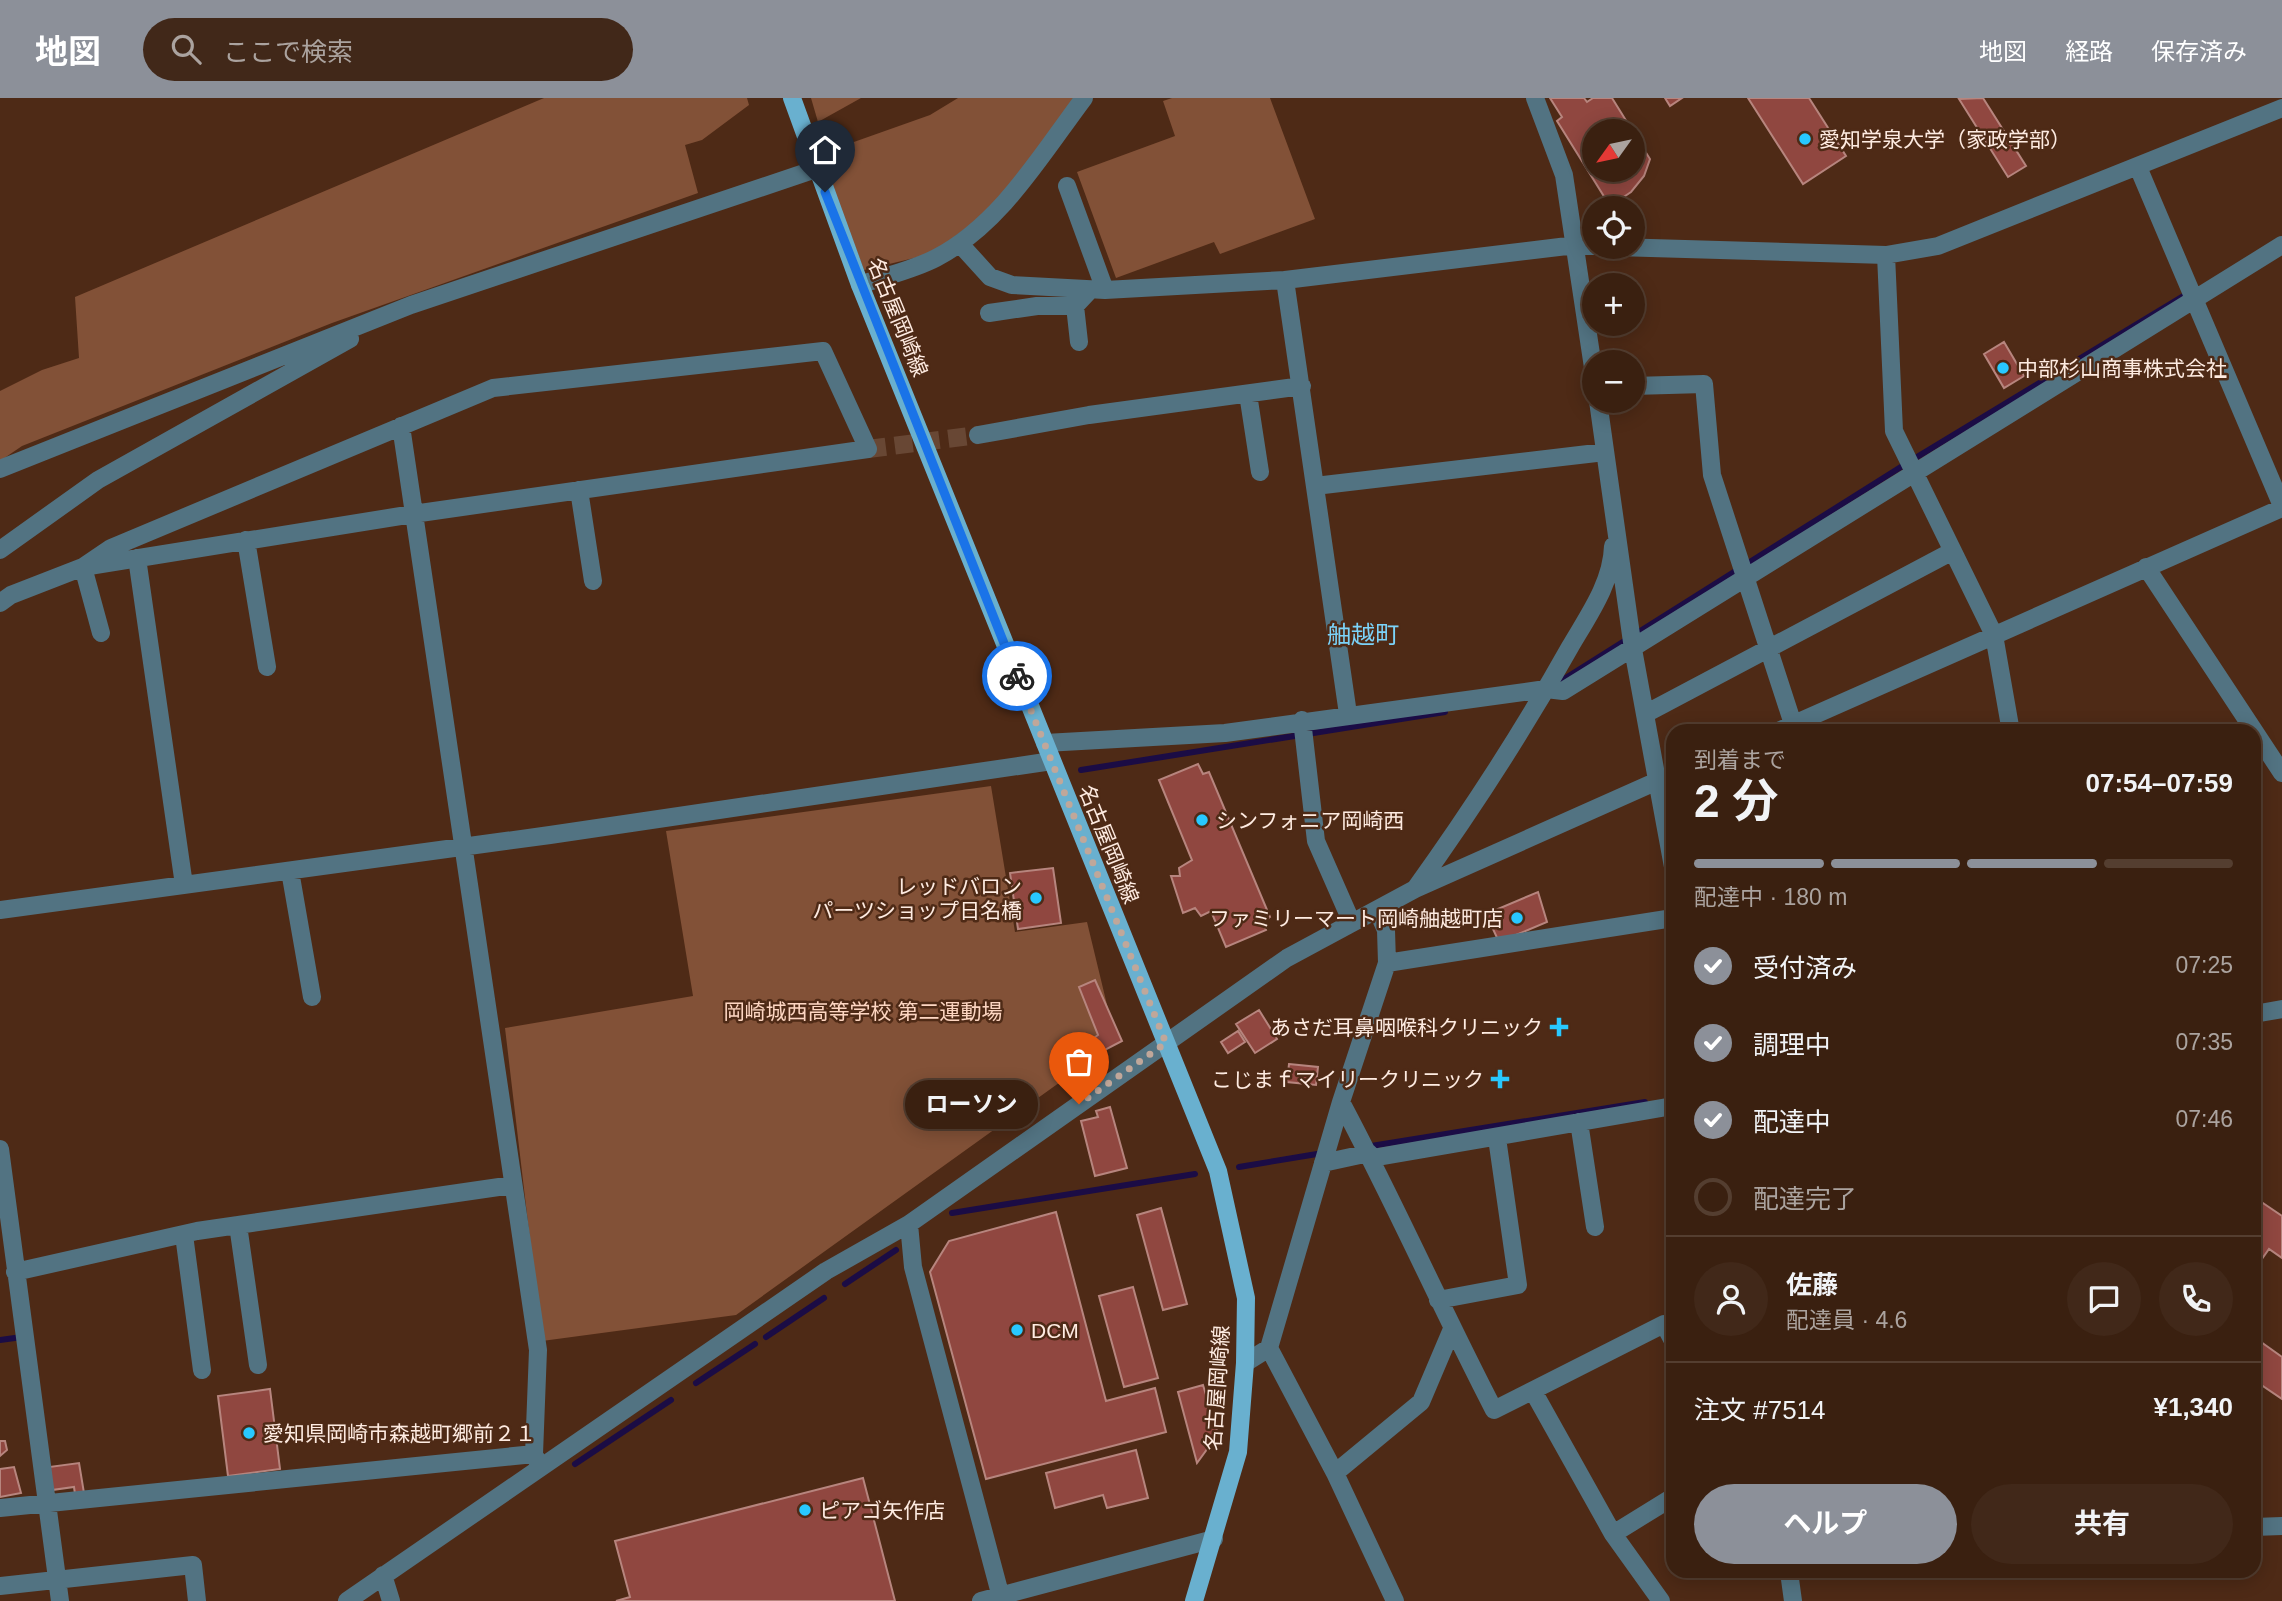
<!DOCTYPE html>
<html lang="ja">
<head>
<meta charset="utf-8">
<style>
  :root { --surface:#3a2010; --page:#412819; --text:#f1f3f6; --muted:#aba39f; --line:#543e30; --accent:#8c9099 }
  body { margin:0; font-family:Arial,"Noto Sans JP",sans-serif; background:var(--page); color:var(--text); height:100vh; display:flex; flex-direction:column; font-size:26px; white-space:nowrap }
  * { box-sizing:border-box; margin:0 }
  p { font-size:23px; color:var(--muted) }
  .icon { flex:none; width:38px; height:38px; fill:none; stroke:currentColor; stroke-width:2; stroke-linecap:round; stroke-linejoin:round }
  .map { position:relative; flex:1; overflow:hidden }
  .details { position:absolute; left:1666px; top:626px; width:595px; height:854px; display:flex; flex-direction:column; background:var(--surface); border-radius:21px; box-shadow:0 4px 18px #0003,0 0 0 2px var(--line) }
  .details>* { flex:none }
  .needle { width:46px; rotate:237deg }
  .fabs { position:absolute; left:1582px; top:21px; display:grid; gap:14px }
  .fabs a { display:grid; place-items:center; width:63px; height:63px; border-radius:50%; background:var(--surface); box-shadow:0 4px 18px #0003,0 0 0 2px var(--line); font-size:35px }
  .pin { position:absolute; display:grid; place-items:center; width:60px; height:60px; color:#fff; margin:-72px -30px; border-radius:50% 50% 50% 0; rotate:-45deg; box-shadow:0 0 7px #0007 }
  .pin .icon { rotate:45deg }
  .courier { position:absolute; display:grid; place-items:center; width:70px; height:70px; margin:-35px; border:5px solid #1a73e8; border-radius:50%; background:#fff; color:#222; box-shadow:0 2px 9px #0007 }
  .bubble { position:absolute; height:49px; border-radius:24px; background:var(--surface); box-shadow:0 4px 18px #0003,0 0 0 2px var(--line); font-size:23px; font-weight:700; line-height:49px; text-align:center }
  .head em { font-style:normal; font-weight:700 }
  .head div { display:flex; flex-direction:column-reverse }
  .head { display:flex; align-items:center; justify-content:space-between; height:119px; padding:0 28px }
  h1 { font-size:46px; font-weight:700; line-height:52px }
  .bar { display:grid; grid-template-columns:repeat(4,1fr); gap:10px 7px; align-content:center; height:84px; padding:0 28px }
  .bar i { height:9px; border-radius:5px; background:var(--line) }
  .bar .selected { background:var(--accent) }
  .bar p { grid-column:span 4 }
  .line { display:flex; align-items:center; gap:18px; padding:0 28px; border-top:2px solid var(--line) }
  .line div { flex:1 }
  .round { display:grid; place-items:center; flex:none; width:74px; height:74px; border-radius:37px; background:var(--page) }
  ol { padding:0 28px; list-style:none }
  li { display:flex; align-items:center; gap:21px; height:77px }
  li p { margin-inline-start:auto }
  li .icon { padding:7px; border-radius:50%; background:var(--accent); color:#fff; stroke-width:4 }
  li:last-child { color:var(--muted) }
  li i { width:38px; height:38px; border:4px solid var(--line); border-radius:50% }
  .button { display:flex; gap:14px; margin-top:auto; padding:14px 28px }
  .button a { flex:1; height:80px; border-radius:42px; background:var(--accent); color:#fff; font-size:28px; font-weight:700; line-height:80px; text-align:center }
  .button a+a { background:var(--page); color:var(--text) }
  header { display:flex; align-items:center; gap:42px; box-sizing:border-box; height:98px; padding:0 35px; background:var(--accent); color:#fff }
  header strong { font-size:33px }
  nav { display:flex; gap:38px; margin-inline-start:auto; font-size:24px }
  .search { width:490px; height:63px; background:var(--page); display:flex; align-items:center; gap:18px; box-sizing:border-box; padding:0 24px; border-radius:38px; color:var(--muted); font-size:26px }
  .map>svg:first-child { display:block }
  .green { fill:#825137 }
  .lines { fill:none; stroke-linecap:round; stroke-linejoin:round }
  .stream { stroke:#1b0c45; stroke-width:6 }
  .building { fill:#904740; stroke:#b7857e; stroke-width:2; fill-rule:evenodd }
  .minor-tunnel { stroke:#684734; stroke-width:18; stroke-dasharray:18 9; stroke-linecap:butt }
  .minor { stroke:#527382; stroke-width:18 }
  .major { stroke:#69b0cf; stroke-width:18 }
  .done { stroke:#c0a79a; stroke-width:7; stroke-dasharray:0 12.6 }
  .route { stroke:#1a73e8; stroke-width:9 }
  .poi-dot { fill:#28c8ff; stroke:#4e2a16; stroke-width:2.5 }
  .labels { text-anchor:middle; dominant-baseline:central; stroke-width:5; stroke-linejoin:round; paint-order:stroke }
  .poi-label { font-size:21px; fill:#feebe1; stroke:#4e2a16; text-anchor:start }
  .street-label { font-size:21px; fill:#feebe1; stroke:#4e2a16 }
  .park-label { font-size:21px; fill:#fdd6c2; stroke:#4e2a16 }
  .quarter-label { font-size:24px; fill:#7bd3f9; stroke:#4e2a16 }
</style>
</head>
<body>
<header>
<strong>地図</strong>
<div class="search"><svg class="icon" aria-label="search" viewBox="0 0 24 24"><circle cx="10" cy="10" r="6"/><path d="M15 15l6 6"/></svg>ここで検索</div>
<nav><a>地図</a><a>経路</a><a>保存済み</a></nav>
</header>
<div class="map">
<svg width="2282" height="1503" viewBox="0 0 2282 1503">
  <rect width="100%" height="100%" fill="#4e2a16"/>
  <!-- green -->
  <path class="green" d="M544 0H747L749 7 702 42 685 47 698 95 332 225 22 348 0 363V293L42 272 79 260 75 199Z
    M811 0H861L818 24Z
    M958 0H1076L1000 105 931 156 864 172 820 56 930 17Z
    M1172 0H1270L1315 121 1220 156 1214 144 1116 180 1077 74 1175 38 1163 3Z
    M991 688 1015 834 1087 824 1116 944 736 1217 542 1243 505 930 693 898 666 733Z"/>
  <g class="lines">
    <!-- stream -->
    <path class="stream" d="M1553 588 1912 362 2190 194
      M1081 672 1445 614
      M1365 1049 1645 1004
      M1239 1069 1323 1055
      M952 1115 1195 1076
      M845 1186 896 1152
      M766 1239 824 1200
      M0 1242 22 1239
      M696 1285 755 1246
      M575 1366 671 1302"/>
  </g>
  <!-- building -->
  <path class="building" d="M1550 0H1584L1587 4 1593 0H1612L1650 61 1644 78 1631 94 1610 108 1557 23 1562 19ZM1594 33H1633V72H1594Z
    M1665 0H1682L1670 8Z
    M1748 0H1809L1846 58 1803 86Z
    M1983 0 2026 68 2008 79 1959 1Z
    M2004 244 2024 278 2004 290 1984 256Z
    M1198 666 1203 676 1209 674 1270 819 1263 824 1266 832 1226 849 1211 813 1201 818 1195 810 1183 815 1171 778H1180L1179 770 1192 762 1159 682Z
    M1053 770 1061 825 1018 831 1010 775Z
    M1538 794 1547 824 1499 844 1486 816Z
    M1095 882 1122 943 1101 954 1094 940 1098 937 1079 889Z
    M1259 912 1277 941 1255 955 1236 926Z
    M1238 933 1245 944 1228 955 1221 944Z
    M1289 966 1318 969 1316 987 1287 984Z
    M1110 1009 1127 1070 1095 1078 1081 1023 1098 1019 1096 1013Z
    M2254 1099 2282 1118V1160L2269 1151 2257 1168 2254 1166Z
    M1161 1110 1187 1206 1163 1212 1137 1117Z
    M1056 1114 1106 1303 1155 1290 1166 1334 986 1381 930 1174 949 1143Z
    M1133 1189 1158 1280 1124 1289 1099 1198Z
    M2254 1239 2282 1259V1301L2254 1282Z
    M1203 1287 1218 1336 1197 1365 1178 1294Z
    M270 1291 280 1371 228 1378 218 1298Z
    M0 1343H5L7 1352 0 1358Z
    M1136 1352 1148 1400 1107 1410 1103 1397 1055 1410 1046 1375Z
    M79 1365 84 1395 75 1396 74 1389 52 1392 49 1369Z
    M14 1369 21 1395 0 1399V1371Z
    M863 1380 895 1503H616L630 1499 615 1443Z"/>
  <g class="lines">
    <!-- minor-tunnel -->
    <path class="minor-tunnel" d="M868 351 978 337"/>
    <!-- minor -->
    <path class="minor" d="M1535 0 1564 77 1594 276
      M2138 69 2282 408
      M1067 88 1105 192
      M960 146 990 179 1012 187 1105 192 1285 182 1576 147 1594 148
      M1616 149 1886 157 1938 148 2282 10
      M1886 157 1894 333 1994 537 2011 634
      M1285 182 1348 616
      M860 187C885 178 913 172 936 160 1001 126 1041 57 1084 0
      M1075 208 1079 244
      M989 215 1037 208H1075L1090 192
      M1633 288 1704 286 1712 377 1793 626
      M1248 296 1260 374
      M1598 303 1633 551 1673 769
      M401 328 538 1252 534 1356 540 1369
      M978 337 1089 317 1302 288
      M0 371 411 207 816 71
      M1315 388 1605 354
      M579 392 593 483
      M246 442 267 569
      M0 452 98 382 350 241
      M137 460 184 787
      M83 469 101 535
      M2146 469 2282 675
      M0 505 11 497 83 469 111 450 493 290 823 253 868 351 413 416 83 469
      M1645 616 1951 454
      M1302 622 1316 743 1352 825
      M1776 634 2282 410
      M1045 645 1225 635 1546 591 1563 593 2282 147
      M290 773 312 899
      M1415 791C1471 713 1523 633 1570 549 1588 518 1612 485 1613 448
      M0 812 550 737 1052 663
      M1387 865 1673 820
      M2254 916 2282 911
      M1341 1004C1395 1105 1441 1210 1494 1312L1664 1226 1673 1243
      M1579 1024 1595 1129
      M0 1051 60 1503
      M1372 1060 1673 1008
      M1323 1065 1369 1055
      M909 1126 913 1169 1002 1503
      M238 1127 258 1267
      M184 1137 202 1272
      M15 1174 197 1133 512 1087
      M1438 1202 1518 1187 1497 1040
      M1269 1250 1335 1375 1395 1503
      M1245 1265 1269 1250 1341 1004 1387 865 1386 832 1378 814
      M1533 1293 1613 1436 1661 1503
      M1335 1375 1421 1304 1452 1231
      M0 1410 534 1356
      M2254 1429 2282 1428
      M1613 1436 1673 1399
      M1789 1474 1793 1503
      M383 1477 391 1503
      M0 1488 193 1467 197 1503
      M347 1503 826 1173 909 1126 1287 860 1415 791 1673 676
      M981 1503 1214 1441"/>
    <!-- major -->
    <path class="major" d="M792 0 860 187 1218 1073 1246 1200 1245 1265 1238 1354 1194 1503"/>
  </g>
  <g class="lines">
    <!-- done -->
    <path class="done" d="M1017 578 1166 945 1079 1006"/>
    <!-- route -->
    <path class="route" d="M825 94 1017 578"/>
  </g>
  <!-- markers -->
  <g class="poi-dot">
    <circle cx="1805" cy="41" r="7"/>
    <circle cx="2003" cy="270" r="7"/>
    <circle cx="1202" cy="722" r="7"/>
    <circle cx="1036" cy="800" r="7"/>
    <circle cx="1517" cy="820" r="7"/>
    <path d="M1555.5 918.5h7v7h7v7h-7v7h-7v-7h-7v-7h7z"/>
    <path d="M1496.5 970.5h7v7h7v7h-7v7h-7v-7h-7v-7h7z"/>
    <circle cx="1017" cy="1232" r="7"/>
    <circle cx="249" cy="1335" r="7"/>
    <circle cx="805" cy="1412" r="7"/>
  </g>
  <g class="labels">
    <!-- poi labels -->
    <g class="poi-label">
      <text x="1819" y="41">愛知学泉大学（家政学部）</text>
      <text x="2017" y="270">中部杉山商事株式会社</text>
      <text x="1216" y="722">シンフォニア岡崎西</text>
      <text x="1022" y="788" text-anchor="end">レッドバロン<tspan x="1022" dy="24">パーツショップ日名橋</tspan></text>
      <text x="1503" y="820" text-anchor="end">ファミリーマート岡崎舳越町店</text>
      <text x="1543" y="929" text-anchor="end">あさだ耳鼻咽喉科クリニック</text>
      <text x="1484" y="981" text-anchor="end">こじまｆマイリークリニック</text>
      <text x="1031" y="1232">DCM</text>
      <text x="263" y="1335">愛知県岡崎市森越町郷前２１</text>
      <text x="819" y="1412">ピアゴ矢作店</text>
    </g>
    <!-- street labels -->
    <g class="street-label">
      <text transform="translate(898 219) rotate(68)">名古屋岡崎線</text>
      <text transform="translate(1109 746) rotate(68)">名古屋岡崎線</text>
      <text transform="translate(1217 1290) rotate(-86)">名古屋岡崎線</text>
    </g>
    <!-- park labels -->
    <g class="park-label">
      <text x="863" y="913">岡崎城西高等学校 第二運動場</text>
    </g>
    <!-- quarter labels -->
    <g class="quarter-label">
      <text x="1363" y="536">舳越町</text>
    </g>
  </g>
</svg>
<div class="fabs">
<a><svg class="needle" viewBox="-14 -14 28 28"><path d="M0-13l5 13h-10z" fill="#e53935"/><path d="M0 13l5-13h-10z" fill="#aba39f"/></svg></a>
<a><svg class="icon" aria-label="locate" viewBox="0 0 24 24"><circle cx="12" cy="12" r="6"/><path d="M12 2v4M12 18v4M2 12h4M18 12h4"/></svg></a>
<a>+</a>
<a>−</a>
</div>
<div class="pin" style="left:1079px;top:1006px;background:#ea580c"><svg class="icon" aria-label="bag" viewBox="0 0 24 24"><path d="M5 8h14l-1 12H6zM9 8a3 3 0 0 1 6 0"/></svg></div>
<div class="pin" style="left:825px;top:94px;background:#1f2937"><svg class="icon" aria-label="home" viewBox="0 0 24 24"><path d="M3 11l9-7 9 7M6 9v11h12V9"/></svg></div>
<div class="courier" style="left:1017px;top:578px"><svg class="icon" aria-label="bike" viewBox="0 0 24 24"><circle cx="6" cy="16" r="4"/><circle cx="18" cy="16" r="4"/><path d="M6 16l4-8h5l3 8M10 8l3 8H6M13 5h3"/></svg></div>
<div class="bubble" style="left:905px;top:982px;width:133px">ローソン</div>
<section class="details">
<div class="head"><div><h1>2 分</h1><p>到着まで</p></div><em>07:54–07:59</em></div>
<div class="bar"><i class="selected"></i><i class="selected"></i><i class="selected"></i><i></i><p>配達中 · 180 m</p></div>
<ol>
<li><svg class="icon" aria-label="check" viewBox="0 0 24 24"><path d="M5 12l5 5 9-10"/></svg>受付済み<p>07:25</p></li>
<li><svg class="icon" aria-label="check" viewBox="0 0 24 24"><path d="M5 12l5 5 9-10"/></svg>調理中<p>07:35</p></li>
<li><svg class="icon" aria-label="check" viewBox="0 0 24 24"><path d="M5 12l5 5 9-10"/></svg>配達中<p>07:46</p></li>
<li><i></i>配達完了</li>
</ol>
<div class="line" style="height:126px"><a class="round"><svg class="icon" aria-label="person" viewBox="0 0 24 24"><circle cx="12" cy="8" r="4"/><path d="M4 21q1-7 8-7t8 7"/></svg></a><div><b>佐藤</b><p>配達員 · 4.6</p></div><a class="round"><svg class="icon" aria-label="chat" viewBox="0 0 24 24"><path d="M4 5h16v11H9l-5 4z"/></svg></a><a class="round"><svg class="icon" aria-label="phone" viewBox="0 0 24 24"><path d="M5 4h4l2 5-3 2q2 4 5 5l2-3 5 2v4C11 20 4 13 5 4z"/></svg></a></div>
<div class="line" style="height:91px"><div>注文 #7514</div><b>¥1,340</b></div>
<div class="button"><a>ヘルプ</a><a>共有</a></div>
</section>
</div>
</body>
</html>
